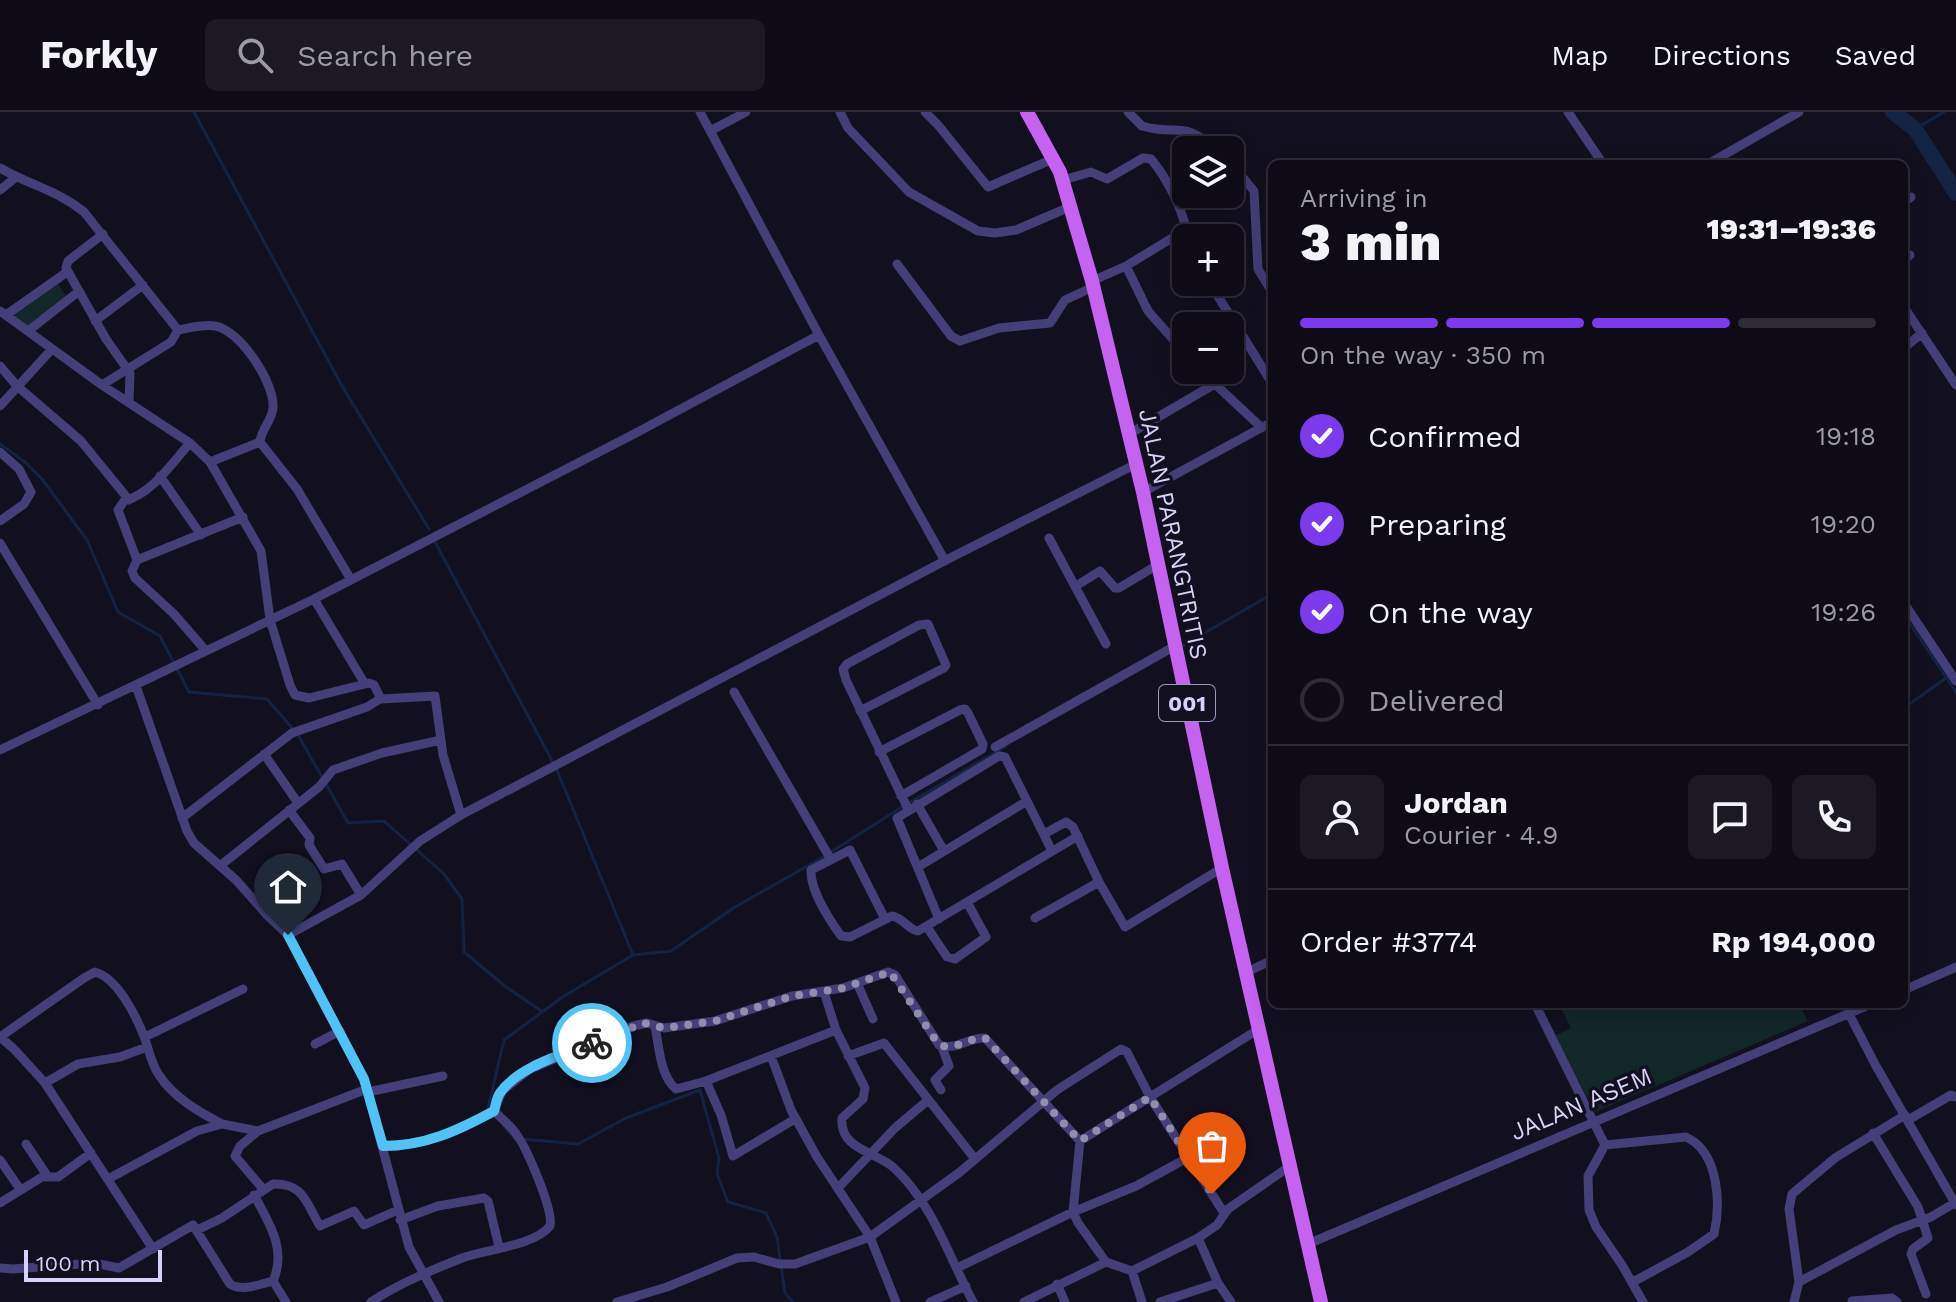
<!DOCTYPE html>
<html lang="en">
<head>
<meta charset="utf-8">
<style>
  :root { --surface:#0e0b17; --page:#1c1924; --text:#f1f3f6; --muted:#9b9ba1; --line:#2e2b36; --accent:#7c3aed }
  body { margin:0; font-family:"Work Sans",sans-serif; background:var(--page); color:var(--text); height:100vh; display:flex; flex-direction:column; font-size:30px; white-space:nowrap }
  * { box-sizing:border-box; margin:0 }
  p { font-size:26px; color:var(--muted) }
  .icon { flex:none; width:44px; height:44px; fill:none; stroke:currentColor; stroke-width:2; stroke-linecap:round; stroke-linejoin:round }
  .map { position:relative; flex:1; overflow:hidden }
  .side { position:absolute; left:1268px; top:48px; width:640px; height:848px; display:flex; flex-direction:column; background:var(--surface); border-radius:12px; box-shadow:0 4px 20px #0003,0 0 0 2px var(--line) }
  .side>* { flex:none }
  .fabs { position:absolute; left:1172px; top:24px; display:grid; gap:16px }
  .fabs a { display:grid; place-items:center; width:72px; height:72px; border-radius:12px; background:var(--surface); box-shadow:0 4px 20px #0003,0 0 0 2px var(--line); font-size:40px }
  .scale { position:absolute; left:24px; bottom:20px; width:138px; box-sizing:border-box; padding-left:8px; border:4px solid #d8d1fa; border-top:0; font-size:22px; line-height:28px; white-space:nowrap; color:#d8d1fa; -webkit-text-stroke:6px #120f1f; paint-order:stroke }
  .pin { position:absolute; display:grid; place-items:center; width:68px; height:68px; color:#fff; margin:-82px -34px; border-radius:50% 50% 50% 0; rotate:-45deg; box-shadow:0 0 8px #0007 }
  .pin .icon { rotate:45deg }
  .courier { position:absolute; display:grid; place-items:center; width:80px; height:80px; margin:-40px; border:6px solid #4fc3f7; border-radius:50%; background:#fff; color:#222; box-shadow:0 2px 10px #0007 }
  .head em { font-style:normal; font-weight:800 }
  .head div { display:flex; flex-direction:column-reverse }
  .head { display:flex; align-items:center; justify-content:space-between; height:136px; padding:0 32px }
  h1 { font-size:52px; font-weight:800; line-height:60px }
  .bar { display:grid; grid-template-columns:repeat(4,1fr); gap:12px 8px; align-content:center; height:96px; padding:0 32px }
  .bar i { height:10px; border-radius:6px; background:var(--line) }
  .bar .on { background:var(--accent) }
  .bar p { grid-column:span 4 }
  .line { display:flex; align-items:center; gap:20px; padding:0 32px; border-top:2px solid var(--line) }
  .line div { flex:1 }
  .round { display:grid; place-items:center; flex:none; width:84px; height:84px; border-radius:12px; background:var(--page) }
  ol { padding:0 32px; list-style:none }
  li { display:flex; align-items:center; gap:24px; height:88px }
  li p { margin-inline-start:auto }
  li .icon { padding:8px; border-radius:50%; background:var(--accent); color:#fff; stroke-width:4 }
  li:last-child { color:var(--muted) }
  li i { width:44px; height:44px; border:4px solid var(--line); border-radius:50% }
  header { display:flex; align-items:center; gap:48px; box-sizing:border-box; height:112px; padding:0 40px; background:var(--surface); border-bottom:2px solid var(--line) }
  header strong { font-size:38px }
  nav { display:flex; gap:44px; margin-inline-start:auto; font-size:28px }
  .search { width:560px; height:72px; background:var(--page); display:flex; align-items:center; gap:20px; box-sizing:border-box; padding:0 28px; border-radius:12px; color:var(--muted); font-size:30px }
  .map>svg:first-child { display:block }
  .green { fill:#122728 }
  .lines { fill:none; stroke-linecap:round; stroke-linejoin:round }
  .stream { stroke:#132343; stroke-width:3 }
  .river { stroke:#132343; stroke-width:16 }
  .street { stroke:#443e79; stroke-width:9 }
  .primary { stroke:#c562f0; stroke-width:14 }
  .done { stroke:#938dad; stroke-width:8; stroke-dasharray:0 14.4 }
  .route { stroke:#4fc3f7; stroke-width:10 }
  .labels { text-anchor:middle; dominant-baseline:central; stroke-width:7; stroke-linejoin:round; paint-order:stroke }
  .shield { fill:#120f1f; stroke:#9d97b8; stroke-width:2 }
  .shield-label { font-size:22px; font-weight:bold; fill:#d8d1fa }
  .street-label { font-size:24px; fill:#d8d1fa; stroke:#120f1f }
</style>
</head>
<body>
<header>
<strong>Forkly</strong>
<div class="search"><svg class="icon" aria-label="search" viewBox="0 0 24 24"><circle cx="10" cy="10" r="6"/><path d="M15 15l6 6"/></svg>Search here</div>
<nav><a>Map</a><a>Directions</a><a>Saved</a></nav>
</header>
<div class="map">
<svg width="1956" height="1190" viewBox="0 0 1956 1190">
  <rect width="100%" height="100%" fill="#120f1f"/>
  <!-- green -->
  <path class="green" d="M58 172 70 190 33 222 5 202Z
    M1559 892H1799L1808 909 1595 1000 1555 924 1571 916Z"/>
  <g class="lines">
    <!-- stream -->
    <path class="stream" d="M194 0 342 274 429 417
      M1915 17 1944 0
      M0 332 25 350 42 367 87 428 118 500 160 524 189 580 267 587 293 617
      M435 430 557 658 633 843
      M1904 503 1956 580
      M1182 534 1272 482
      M1904 596 1946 566
      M298 623 322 665
      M326 672 348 711 384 709 410 732
      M909 691 1006 634
      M416 737 444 762 462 787 464 840 506 875 543 900
      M831 740 902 695
      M491 1000 488 996 504 928 564 884 633 843 671 839 735 795 825 744
      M504 1014 515 1027
      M522 1027 578 1032 626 1006 700 978 719 1046 717 1062 728 1090 766 1101 777 1125 785 1181 793 1190"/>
    <!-- river -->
    <path class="river" d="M1893 0 1915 17 1956 81"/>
    <!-- street -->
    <path class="street" d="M700 0 819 223 945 449
      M840 0 848 16 909 80 978 119 995 121 1016 118 1072 94
      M925 0 938 13 988 75 1055 46
      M1128 0 1142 14C1180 25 1180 6 1217 38
      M1568 0 1603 52
      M710 19 746 0
      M1230 50 1254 79 1258 157 1272 180
      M1708 52 1799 0
      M0 56C29 73 57 78 84 100L178 218C190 216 203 212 215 214 240 218 275 271 273 296 272 309 261 317 260 330L297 377 350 466
      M1063 68 1091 60 1107 67 1143 46 1151 47C1168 67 1184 100 1188 126
      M0 78 16 65
      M1904 90 1911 85
      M103 122 68 149 66 156 106 227 130 261 129 290
      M1904 148 1910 143
      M897 152 951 224 960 229 999 216 1050 211 1065 188 1093 175
      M1126 154 1148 199 1186 242
      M1092 169 1126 154 1187 117
      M1209 170 1272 271
      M1904 195 1956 273
      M0 199 102 273 190 331 210 350 261 439 270 508 290 573 295 583 309 586 369 571 374 573 381 587 435 584 443 643 461 703
      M6 203 67 160
      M95 209 143 173
      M28 219 78 180
      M1904 236 1922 221
      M0 254 17 274 81 329 129 388
      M1200 258 1262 316
      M102 273 171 230 178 218
      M0 294 52 237
      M1129 322 1213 273
      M190 331C171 352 152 382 124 389L118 398 137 448 132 459 135 466 174 502 206 539
      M0 340 19 357 31 380 24 392 0 409
      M210 350 260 330
      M160 364 201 423
      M1143 380 1272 310
      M1049 426 1106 532
      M0 431 98 593
      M137 448 243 405
      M1076 474 1100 459 1115 476H1119L1159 452
      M314 487 365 572
      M1904 491 1956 569
      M136 574 187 719 194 731 236 768 267 803 288 823 364 967 409 1135 439 1190
      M734 580 830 746
      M860 599 944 556 946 553 928 512 919 513 847 552 843 557 846 568 908 697
      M995 635 1175 534
      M0 638 314 487 634 322 819 223
      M879 640 960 598 965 597 968 601 983 632 982 637 901 684
      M264 642 298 691
      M917 692 944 739
      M289 698 310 726 309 733 324 757 342 752 361 783
      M182 706 292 621 367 595 380 587
      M1044 722 1066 710 1073 715 1099 770 1125 815 1222 756
      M221 753 319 675 333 658 382 641 441 628
      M918 755 1027 689 1052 739
      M1035 806 1099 770
      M885 807 850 738 811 758C810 779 829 807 841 824L850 825 892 804C904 806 908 818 918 819L1078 724
      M939 807 897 706 999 644 1005 645 1027 689
      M927 815 947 845 955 847 986 825 967 790
      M288 823 361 783 420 729 461 703 952 445 1136 352
      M1247 860 1272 848
      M857 871 873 907
      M1904 878 1956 855
      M824 880 836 918 865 976 863 987 842 1006C839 1037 876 1040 893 1055 932 1090 949 1145 973 1190
      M1535 892 1605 1033
      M1849 902 1876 954 1956 1093
      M655 914C659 934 660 964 676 977L706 969 836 918
      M0 925 84 866 95 860C117 866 135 902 143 922 149 936 150 950 159 963 173 985 199 1000 222 1012
      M0 925 14 937 45 971 153 1137
      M145 925 243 877
      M315 932 340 919
      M771 944 791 998 817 1045 870 1125 896 1190
      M848 944 884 931 975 1047
      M706 969 721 1003 733 1044 795 1007
      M45 971 78 952 120 945 147 935
      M941 978 935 968 949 954 942 935
      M368 980 443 964
      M1908 1008 1951 983 1956 985
      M258 1019 240 1034 235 1044 263 1077
      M1873 1021 1918 1095 1928 1126 1913 1137 1911 1142 1926 1182
      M26 1032 48 1065
      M1605 1033 1686 1025C1719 1040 1721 1092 1714 1122L1688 1140 1633 1170
      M1605 1033 1588 1064 1589 1098 1596 1115 1622 1153 1643 1190
      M383 1034C425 1034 457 1019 494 999L502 979 530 957 633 914 647 911 664 916 715 909 792 884 843 876 888 860 895 863 939 933C956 939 969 925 985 926L1080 1029
      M0 1048 20 1077
      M108 1067 197 1019 222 1012 258 1019 367 977
      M839 1075 895 1016 927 989
      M254 1083C269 1111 287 1137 273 1169
      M0 1091 42 1065H58L91 1041
      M1224 1101 1150 985 1259 917
      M400 1108 438 1094 484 1086 488 1089 499 1135
      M197 1118 222 1106 273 1072C304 1071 306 1091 320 1114L354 1099 364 1113 398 1098
      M1198 1126 1218 1171 1231 1190
      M1308 1132 1871 892
      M0 1156 13 1157 94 1151 119 1156 193 1113 230 1172C242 1180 260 1172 273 1169L286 1190
      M957 1156 1073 1100 1136 1074 1189 1045
      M1132 1159 1142 1190
      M1799 1170 1896 1118 1931 1105 1956 1090
      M1057 1172 1065 1190
      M1852 1189 1892 1186 1897 1190
      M371 1190C398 1172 432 1158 462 1146 487 1137 534 1134 550 1114 554 1099 527 1037 517 1023 511 1014 502 1007 494 999
      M617 1190 667 1175 737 1146 754 1145 779 1152H795L870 1125 960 1060 1057 978 1121 937 1127 940 1150 985 1080 1029 1073 1100 1078 1111 1106 1150 1132 1159 1198 1126 1217 1113 1228 1097 1290 1054
      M930 1190 966 1174
      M1024 1190 1106 1150
      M1160 1190 1218 1171
      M1794 1190 1799 1170 1789 1097 1792 1082 1835 1046 1905 1003"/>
    <!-- primary -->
    <path class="primary" d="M1027 0 1060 60 1092 169 1143 380 1222 756 1321 1190"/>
  </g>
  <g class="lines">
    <!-- done -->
    <path class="done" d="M592 931 644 911 664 916 715 909 792 884 843 876 890 860 939 933C956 939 969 925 985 926L1080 1029 1150 985 1212 1082"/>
    <!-- route -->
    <path class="route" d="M288 823 364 967 383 1034C425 1034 457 1019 494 999 496 993 496 987 500 981 519 954 562 943 592 931"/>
  </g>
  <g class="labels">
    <!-- shield labels -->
    <rect class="shield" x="1159" y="573" width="56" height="36" rx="6"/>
    <g class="shield-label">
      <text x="1187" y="591">001</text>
    </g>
    <!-- street labels -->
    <g class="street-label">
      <text transform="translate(1173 422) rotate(78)">JALAN PARANGTRITIS</text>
      <text transform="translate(1581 992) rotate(-23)">JALAN ASEM</text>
    </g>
  </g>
</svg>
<div class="fabs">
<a><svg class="icon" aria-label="layers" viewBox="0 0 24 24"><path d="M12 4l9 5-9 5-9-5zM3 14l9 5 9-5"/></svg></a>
<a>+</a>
<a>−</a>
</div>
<div class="scale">100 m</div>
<div class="pin" style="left:1212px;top:1082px;background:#ea580c"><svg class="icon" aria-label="bag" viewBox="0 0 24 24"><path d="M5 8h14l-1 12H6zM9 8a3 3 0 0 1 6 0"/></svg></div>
<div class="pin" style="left:288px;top:823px;background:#1f2937"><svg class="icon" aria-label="home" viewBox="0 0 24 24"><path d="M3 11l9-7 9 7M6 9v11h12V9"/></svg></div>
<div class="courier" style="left:592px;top:931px"><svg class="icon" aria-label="bike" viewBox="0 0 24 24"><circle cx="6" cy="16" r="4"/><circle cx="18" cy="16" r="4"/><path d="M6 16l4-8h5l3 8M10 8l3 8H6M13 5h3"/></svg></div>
<section class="side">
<div class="head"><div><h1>3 min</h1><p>Arriving in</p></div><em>19:31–19:36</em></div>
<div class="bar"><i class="on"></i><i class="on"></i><i class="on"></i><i></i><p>On the way · 350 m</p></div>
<ol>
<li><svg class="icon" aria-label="check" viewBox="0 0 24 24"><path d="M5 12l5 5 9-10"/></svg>Confirmed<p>19:18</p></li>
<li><svg class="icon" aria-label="check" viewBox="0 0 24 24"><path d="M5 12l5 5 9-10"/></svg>Preparing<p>19:20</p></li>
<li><svg class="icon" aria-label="check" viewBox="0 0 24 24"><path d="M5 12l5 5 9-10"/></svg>On the way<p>19:26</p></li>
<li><i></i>Delivered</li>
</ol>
<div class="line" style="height:144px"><a class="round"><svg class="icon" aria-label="person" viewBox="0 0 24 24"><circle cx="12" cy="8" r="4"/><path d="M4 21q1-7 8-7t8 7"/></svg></a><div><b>Jordan</b><p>Courier · 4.9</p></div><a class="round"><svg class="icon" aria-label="chat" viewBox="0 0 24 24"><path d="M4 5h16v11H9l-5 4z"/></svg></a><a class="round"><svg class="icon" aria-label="phone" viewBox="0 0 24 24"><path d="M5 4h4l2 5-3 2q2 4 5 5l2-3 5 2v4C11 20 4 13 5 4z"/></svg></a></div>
<div class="line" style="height:104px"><div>Order #3774</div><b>Rp 194,000</b></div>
</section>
</div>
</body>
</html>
